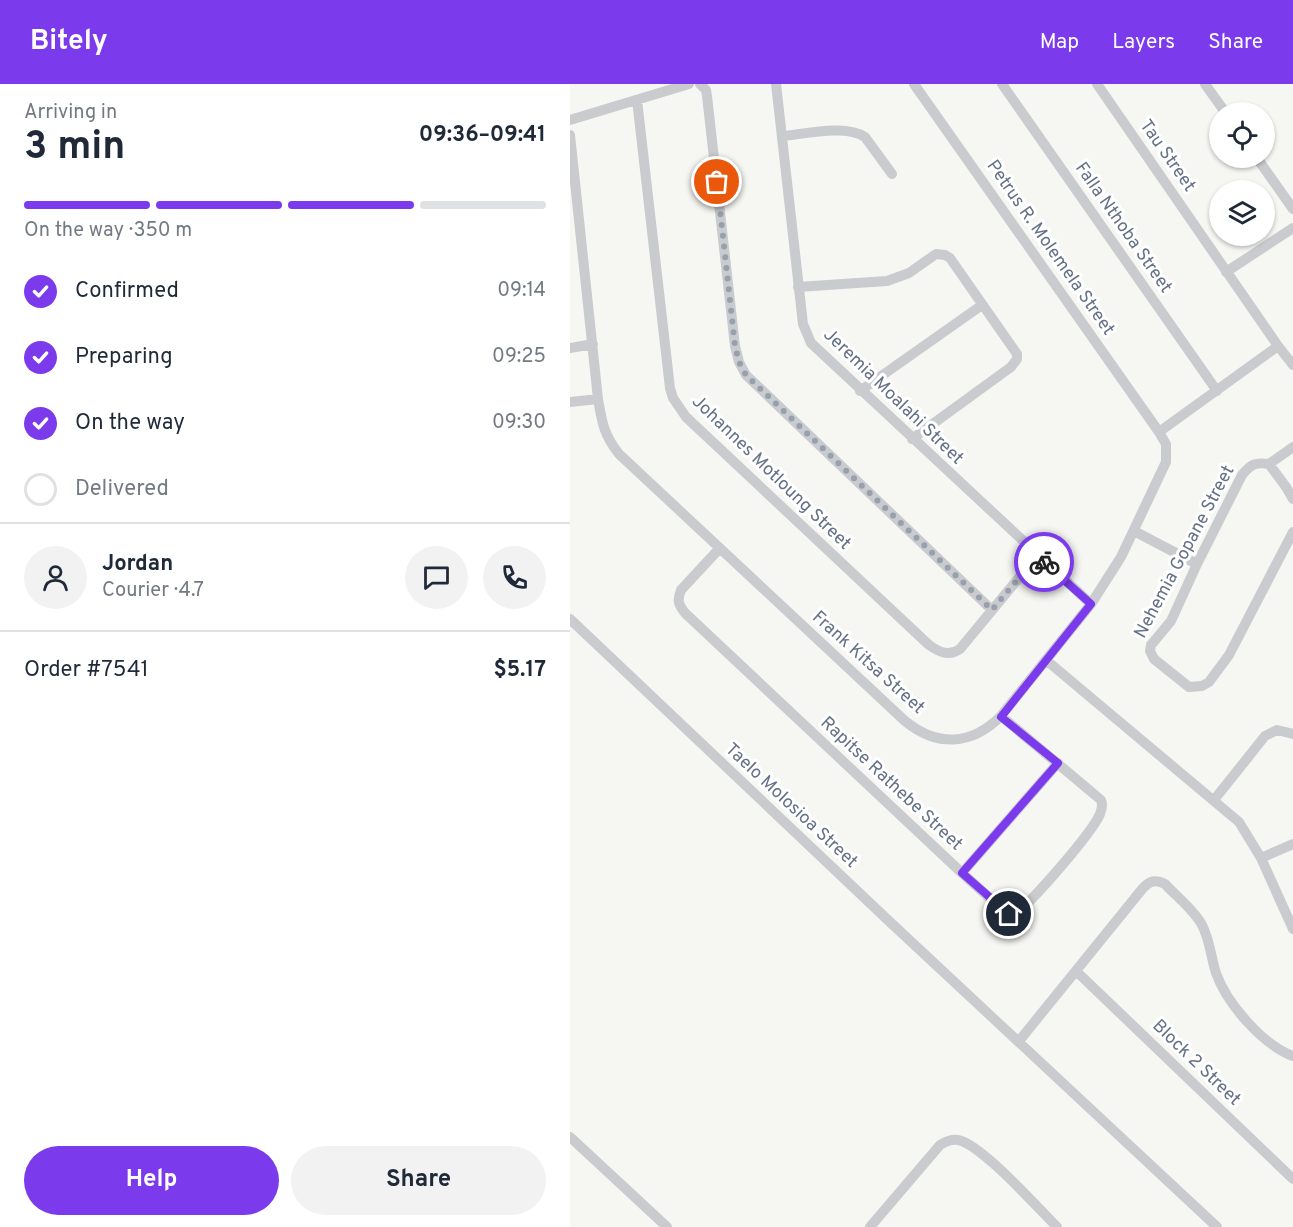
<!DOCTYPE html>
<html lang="en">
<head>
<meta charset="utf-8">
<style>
  :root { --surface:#fff; --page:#f2f2f3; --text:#1f2937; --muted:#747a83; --line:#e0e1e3; --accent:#7c3aed }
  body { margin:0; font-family:Overpass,sans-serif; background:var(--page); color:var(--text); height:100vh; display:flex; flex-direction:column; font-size:22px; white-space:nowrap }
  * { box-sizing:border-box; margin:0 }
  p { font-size:20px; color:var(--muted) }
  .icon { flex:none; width:33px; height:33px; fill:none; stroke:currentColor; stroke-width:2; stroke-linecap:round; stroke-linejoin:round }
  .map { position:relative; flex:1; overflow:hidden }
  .details { display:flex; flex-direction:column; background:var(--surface); width:570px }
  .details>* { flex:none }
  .buttons { position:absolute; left:639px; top:18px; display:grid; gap:12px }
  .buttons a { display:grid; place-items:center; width:66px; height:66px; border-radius:50%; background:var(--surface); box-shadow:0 2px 4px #0004; font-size:30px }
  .pin { position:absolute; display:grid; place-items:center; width:51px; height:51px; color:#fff; margin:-26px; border:3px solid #fff; border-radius:50%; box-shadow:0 2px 6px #0007 }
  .courier { position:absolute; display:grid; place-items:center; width:60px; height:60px; margin:-30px; border:4px solid #7c3aed; border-radius:50%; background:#fff; color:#222; box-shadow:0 2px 8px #0007 }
  .summary em { font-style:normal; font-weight:700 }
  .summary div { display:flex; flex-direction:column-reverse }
  .summary { display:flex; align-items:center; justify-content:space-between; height:102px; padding:0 24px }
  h1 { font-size:39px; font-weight:700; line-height:45px }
  .bar { display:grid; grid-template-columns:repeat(4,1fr); gap:9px 6px; align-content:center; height:72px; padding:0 24px }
  .bar i { height:8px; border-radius:4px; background:var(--line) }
  .bar .current { background:var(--accent) }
  .bar p { grid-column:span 4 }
  .line { display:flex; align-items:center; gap:15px; padding:0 24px; border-top:2px solid var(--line) }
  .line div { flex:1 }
  .round { display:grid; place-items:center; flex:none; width:63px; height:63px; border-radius:32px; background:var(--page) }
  ol { padding:0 24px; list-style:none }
  li { display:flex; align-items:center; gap:18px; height:66px }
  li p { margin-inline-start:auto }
  li .icon { padding:6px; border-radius:50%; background:var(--accent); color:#fff; stroke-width:4 }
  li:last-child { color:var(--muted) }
  li i { width:33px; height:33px; border:3px solid var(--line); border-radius:50% }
  .cta { display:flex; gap:12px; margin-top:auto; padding:12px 24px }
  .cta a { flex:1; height:69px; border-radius:36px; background:var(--accent); color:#fff; font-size:24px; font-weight:700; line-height:69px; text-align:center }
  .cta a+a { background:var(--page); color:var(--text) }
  header { display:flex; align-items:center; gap:36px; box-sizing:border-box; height:84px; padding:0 30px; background:var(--accent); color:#fff }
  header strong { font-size:28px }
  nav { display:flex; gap:33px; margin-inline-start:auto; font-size:21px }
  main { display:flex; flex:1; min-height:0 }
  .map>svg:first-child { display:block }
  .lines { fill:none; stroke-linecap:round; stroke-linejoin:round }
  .minor { stroke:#c9cbcf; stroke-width:10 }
  .done { stroke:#97a0ac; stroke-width:6; stroke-dasharray:0 10.8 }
  .route { stroke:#7c3aed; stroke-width:8 }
  .labels { text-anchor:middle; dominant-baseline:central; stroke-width:6; stroke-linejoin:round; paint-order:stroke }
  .street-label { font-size:18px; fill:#647186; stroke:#fff }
</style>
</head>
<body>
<header>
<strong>Bitely</strong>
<nav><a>Map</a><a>Layers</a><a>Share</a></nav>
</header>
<main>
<section class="details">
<div class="summary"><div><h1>3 min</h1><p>Arriving in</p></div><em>09:36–09:41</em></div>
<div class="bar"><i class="current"></i><i class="current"></i><i class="current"></i><i></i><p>On the way · 350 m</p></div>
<ol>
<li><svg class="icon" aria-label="check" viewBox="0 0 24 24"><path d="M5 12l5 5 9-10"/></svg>Confirmed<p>09:14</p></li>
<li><svg class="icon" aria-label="check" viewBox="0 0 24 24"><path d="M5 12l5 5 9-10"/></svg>Preparing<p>09:25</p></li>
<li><svg class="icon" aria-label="check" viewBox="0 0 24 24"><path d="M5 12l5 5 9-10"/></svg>On the way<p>09:30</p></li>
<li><i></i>Delivered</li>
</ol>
<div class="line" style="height:108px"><a class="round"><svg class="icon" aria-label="person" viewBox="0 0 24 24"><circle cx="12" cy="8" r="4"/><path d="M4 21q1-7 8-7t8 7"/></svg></a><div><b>Jordan</b><p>Courier · 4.7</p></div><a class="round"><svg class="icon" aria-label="chat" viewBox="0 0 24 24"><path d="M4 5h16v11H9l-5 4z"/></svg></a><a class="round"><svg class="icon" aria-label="phone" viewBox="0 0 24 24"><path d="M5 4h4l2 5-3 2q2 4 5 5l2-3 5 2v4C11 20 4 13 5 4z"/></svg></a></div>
<div class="line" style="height:78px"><div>Order #7541</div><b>$5.17</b></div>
<div class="cta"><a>Help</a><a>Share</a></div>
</section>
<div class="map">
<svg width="723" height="1143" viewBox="0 0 723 1143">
  <rect width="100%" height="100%" fill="#f6f7f3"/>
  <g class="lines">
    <!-- minor -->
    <path class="minor" d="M130 0 136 6 137 12 165 262 169 278 176 291 422 526
      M206 0 233 240 241 259 521 520
      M432 0 647 307
      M527 0 708 262 723 281
      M635 0 655 28
      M67 16 100 304 103 314 116 333 359 561C369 568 379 573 390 565L467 472
      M0 36 119 0
      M0 51 28 315C32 339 34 351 49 370L335 637C367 663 401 662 431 632L521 520 551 473 596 378V360L589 348 344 0
      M213 52C234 50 277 40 295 53L322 90
      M687 74 723 125
      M656 188 723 144
      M228 203 317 197 339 189 366 170 375 171 380 174 447 270V275L441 283 342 355
      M0 264 23 260
      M290 307 412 221
      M0 318 28 315
      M589 348 708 262
      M699 380 723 363
      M723 415 716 403 699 380C685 378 681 380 672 391L627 480 601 537 581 561 580 567 584 575 619 603 632 602 639 598 659 571 723 448
      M564 447 627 480
      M149 465 111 506C107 516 108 520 115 529L392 789 433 826 444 831C461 819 522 749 530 730 532 725 533 721 531 716L431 632
      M0 535 320 838 647 1143
      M476 576 669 738 691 774 723 845
      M644 716 695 652 707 646 723 650
      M691 774 723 760
      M392 789 488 679
      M506 887 723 1095
      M449 957 573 804C580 797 585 795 595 800 607 813 624 826 632 841 640 856 641 874 646 889 657 920 693 961 723 972
      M0 1053 97 1143
      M300 1143 370 1061C375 1058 381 1055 388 1056 411 1060 468 1124 487 1143"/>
  </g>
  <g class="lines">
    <!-- done -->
    <path class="done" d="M147 98 165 262 169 278 176 291 422 526 467 472 474 478"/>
    <!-- route -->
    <path class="route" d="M439 830 392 789 488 679 431 633 521 520 474 478"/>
  </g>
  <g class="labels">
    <!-- street labels -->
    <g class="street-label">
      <text transform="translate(597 72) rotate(55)">Tau Street</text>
      <text transform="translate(553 144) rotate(55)">Falla Nthoba Street</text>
      <text transform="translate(480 164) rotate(55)">Petrus R. Molemela Street</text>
      <text transform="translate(323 313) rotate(44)">Jeremia Moalahi Street</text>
      <text transform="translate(201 389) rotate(44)">Johannes Motloung Street</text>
      <text transform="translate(615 468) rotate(-62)">Nehemia Gopane Street</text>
      <text transform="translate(298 579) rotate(42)">Frank Kitsa Street</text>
      <text transform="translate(321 700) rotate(43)">Rapitse Rathebe Street</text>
      <text transform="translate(221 722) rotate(43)">Taelo Molosioa Street</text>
      <text transform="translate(626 979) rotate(44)">Block 2 Street</text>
    </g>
  </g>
</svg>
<div class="buttons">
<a><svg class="icon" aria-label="locate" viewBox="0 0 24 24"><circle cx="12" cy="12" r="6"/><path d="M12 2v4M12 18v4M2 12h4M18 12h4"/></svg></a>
<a><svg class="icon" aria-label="layers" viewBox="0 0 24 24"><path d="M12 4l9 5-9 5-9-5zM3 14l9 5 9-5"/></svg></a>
</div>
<div class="pin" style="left:147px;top:98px;background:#ea580c"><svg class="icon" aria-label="bag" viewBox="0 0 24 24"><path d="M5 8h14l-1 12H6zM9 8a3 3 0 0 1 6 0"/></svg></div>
<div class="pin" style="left:439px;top:830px;background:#1f2937"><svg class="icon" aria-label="home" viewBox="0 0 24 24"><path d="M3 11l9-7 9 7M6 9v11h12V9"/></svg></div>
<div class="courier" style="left:474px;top:478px"><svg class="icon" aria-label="bike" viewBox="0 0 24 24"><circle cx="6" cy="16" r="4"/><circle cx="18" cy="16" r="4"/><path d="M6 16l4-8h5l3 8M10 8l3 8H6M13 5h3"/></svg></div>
</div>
</main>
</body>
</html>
